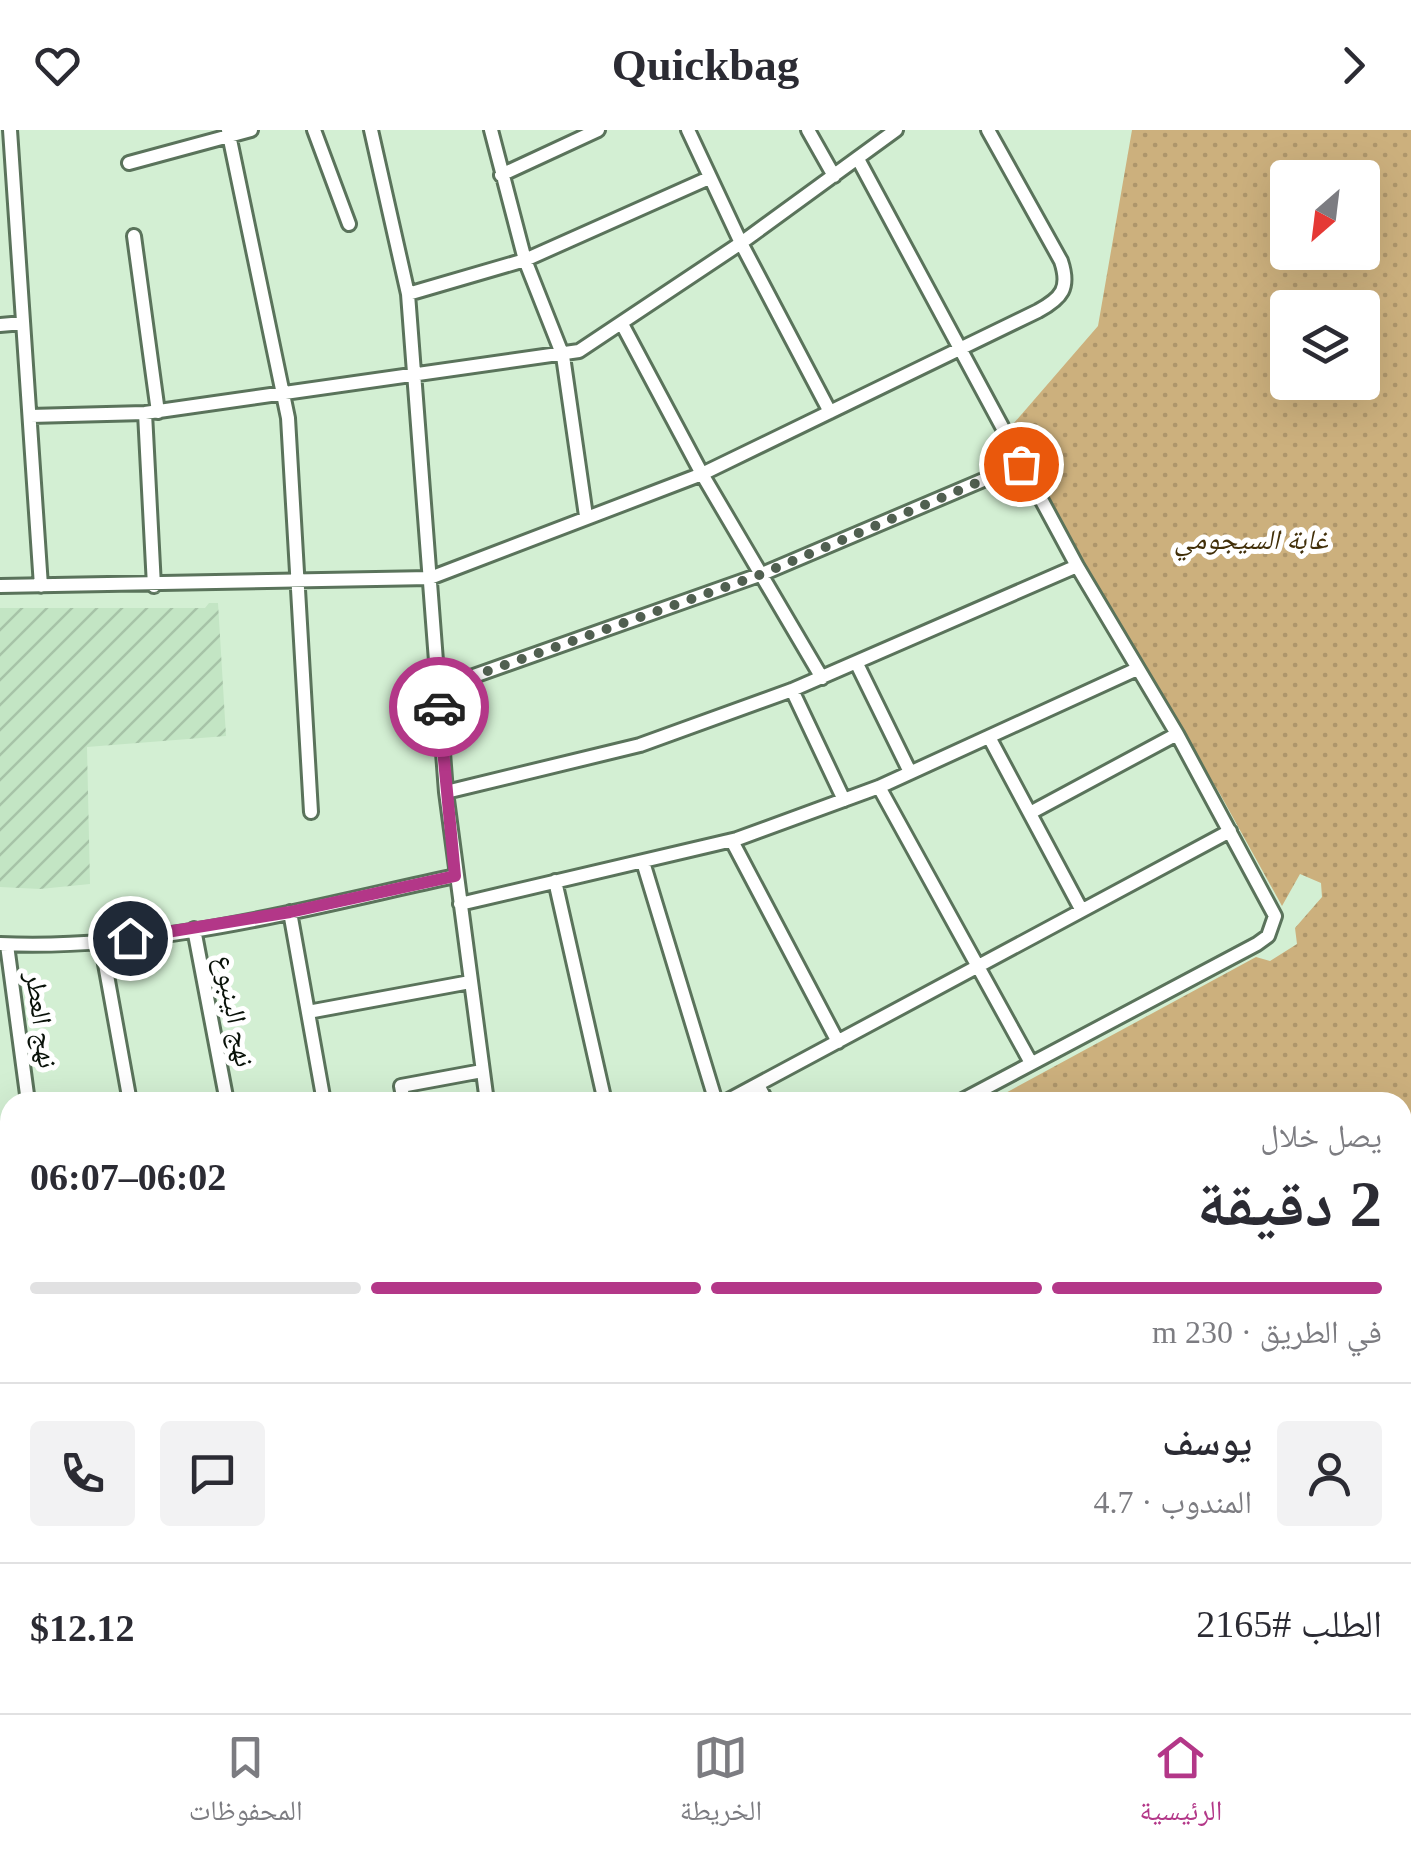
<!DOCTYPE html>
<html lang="ar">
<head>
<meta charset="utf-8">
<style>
  :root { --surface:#fff; --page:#f2f2f3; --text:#2b2b33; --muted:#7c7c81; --line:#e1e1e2; --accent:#b33788 }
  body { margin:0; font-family:"Times New Roman","Noto Naskh Arabic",serif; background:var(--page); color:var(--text); direction:rtl; height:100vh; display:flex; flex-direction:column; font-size:38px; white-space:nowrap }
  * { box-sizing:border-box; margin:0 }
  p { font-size:32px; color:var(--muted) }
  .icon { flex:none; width:55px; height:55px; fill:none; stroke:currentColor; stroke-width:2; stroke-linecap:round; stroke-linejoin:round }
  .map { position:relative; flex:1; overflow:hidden; direction:ltr }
  .drawer { position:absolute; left:0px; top:962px; width:1412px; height:622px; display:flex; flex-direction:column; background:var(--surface); border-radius:30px 30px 0 0; box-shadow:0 10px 40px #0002; direction:rtl }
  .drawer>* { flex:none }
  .needle { width:65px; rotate:208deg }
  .fabs { position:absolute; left:1270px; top:30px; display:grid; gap:20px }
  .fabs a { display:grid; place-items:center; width:110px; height:110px; border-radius:10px; background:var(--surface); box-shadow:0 10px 40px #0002; font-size:50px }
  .pin { position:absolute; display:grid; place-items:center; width:85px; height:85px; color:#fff; margin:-42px; border:5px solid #fff; border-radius:50%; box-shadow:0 2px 10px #0007 }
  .courier { position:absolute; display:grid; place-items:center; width:100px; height:100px; margin:-50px; border:8px solid #b33788; border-radius:50%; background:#fff; color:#222; box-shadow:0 2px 12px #0007 }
  .summary em { font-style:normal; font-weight:700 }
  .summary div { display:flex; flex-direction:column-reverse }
  .summary { display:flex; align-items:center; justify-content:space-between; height:170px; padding:0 30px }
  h1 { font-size:65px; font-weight:700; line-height:75px }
  .bar { display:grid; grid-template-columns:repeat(4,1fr); gap:15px 10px; align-content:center; height:120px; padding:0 30px }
  .bar i { height:12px; border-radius:8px; background:var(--line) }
  .bar .active { background:var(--accent) }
  .bar p { grid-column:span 4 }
  .line { display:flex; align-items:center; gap:25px; padding:0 30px; border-top:2px solid var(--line) }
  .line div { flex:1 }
  .round { display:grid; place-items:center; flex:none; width:105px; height:105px; border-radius:10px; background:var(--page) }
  header { display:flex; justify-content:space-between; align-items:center; height:130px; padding:0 30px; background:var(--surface); font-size:45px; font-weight:700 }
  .tab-bar { display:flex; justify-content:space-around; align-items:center; height:140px; border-top:2px solid var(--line); background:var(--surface); font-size:28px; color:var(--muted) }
  .tab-bar a { display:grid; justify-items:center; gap:5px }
  .tab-bar .active { color:var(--accent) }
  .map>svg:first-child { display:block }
  .industrial { fill:url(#industrial-furrows) }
  .grass { fill:url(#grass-dots); fill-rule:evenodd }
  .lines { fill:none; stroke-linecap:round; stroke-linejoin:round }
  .street-casing { stroke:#5a735b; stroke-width:18 }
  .secondary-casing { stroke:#5a735b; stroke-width:22 }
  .street { stroke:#fff; stroke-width:12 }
  .secondary { stroke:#fff; stroke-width:18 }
  .done { stroke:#505f50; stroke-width:10; stroke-dasharray:0 18 }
  .route { stroke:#b33788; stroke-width:12 }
  .labels { text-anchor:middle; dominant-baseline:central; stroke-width:10; stroke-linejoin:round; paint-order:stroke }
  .park-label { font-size:28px; font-style:italic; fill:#412f09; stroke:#fff }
  .street-label { font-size:28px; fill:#091209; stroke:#fff }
</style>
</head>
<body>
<header><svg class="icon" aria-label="forward" viewBox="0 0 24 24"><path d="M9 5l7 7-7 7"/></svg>Quickbag<svg class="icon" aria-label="heart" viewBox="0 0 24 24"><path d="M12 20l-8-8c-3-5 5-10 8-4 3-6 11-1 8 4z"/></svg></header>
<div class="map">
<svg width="1411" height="1583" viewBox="0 0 1411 1583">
  <defs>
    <pattern id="industrial-furrows" width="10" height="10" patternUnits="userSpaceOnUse" patternTransform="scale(2.5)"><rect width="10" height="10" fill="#c3e5c4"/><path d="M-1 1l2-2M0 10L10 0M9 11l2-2" fill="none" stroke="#a6c3a7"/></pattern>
    <pattern id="grass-dots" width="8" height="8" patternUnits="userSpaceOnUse" patternTransform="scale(2.5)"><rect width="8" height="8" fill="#ccb07d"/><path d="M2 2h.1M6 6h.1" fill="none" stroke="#ae966b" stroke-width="1.8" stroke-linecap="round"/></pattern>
  </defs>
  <rect width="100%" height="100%" fill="#d3efd3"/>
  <!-- industrial -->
  <path class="industrial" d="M209 473H218L226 606 87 617 90 754 40 759 0 757V478H205Z"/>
  <!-- grass -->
  <path class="grass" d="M1132 0H1411V1583H1307L1304 1575H1402V972H989L1256 827 1270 831 1297 814 1295 798 1322 767 1321 753 1300 744 1282 776 1220 664 1001 308 1098 196ZM1288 48H1362V122H1288ZM1288 178H1362V252H1288Z"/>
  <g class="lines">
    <!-- street casing -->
    <g class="street-casing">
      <path id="street" d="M10 0 41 456
        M228 0 288 288 311 682
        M314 0 349 94
        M371 0 408 164 446 662 487 972
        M491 0 525 130 563 226 586 386
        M688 0 741 113 830 282
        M808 0 834 46
        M858 29 1077 436 1177 604 1275 786 1268 806 1257 814 959 972
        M129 33 251 0
        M501 45 598 0
        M134 106 158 282
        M408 164 525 130 709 48
        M622 194 702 344 822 548
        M0 195 23 193
        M145 283 154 456
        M30 286 145 283 579 221 741 113 896 0
        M0 456 430 448 702 344 1038 181C1062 168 1070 158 1061 131L988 0
        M857 534 910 642
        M437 559 762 444 1021 334
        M792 560 844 670
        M989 607 1081 779
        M879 657 1030 931
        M446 662 640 615 792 560 1077 436
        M1030 683 1177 604
        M732 711 838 912
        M643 732 716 972
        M555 751 605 972
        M460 774 737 709 879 657 1137 539
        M290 782 324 972
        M194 799 227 972
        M101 812 130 972
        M0 814C153 821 307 778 455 746
        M7 815 28 972
        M308 882 470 852
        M758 955 767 972
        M404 972 401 956 482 941
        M725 972 1230 701
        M1402 1095 1411 1092
        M0 1213 10 1205
        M0 1352 10 1344
        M729 1575 733 1583
        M812 1575 817 1583
        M1006 1575 1010 1583
        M15 1583 26 1575
        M684 1583 702 1575"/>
    </g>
    <!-- secondary casing -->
    <g class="secondary-casing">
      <path id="secondary" d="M0 1044 10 1053
        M476 1575 480 1583"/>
    </g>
    <!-- street -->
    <use href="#street" class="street"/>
    <!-- secondary -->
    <use href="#secondary" class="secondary"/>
  </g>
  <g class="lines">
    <!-- done -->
    <path class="done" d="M439 577 437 559 762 444 1021 334"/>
    <!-- route -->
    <path class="route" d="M130 808 290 782 455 746 439 577"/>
  </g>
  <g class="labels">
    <!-- park labels -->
    <g class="park-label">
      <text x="1251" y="409">غابة السيجومي</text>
    </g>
    <!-- street labels -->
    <g class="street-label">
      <text transform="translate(235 881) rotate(79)">نهج الينبوع</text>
      <text transform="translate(42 890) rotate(82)">نهج العطر</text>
    </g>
  </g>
</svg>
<div class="fabs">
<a><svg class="needle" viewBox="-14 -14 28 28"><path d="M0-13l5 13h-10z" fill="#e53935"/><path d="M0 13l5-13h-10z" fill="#7c7c81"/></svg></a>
<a><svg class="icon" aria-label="layers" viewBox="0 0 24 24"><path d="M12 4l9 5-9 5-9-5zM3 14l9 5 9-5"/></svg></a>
</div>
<div class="pin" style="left:1021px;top:334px;background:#ea580c"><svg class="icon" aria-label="bag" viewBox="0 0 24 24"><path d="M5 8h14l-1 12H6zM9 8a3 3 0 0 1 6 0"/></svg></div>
<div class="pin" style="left:130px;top:808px;background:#1f2937"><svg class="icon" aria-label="home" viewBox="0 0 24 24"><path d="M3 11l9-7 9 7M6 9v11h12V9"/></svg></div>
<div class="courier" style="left:439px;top:577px"><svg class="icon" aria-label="car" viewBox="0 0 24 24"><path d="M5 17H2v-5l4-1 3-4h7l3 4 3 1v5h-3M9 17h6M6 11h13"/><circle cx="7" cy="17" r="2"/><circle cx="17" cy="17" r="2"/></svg></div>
<section class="drawer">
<div class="summary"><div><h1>2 دقيقة</h1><p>يصل خلال</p></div><em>06:02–06:07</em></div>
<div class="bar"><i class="active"></i><i class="active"></i><i class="active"></i><i></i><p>في الطريق · 230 m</p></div>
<div class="line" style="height:180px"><a class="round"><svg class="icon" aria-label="person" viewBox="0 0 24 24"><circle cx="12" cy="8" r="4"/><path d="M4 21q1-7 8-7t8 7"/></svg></a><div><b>يوسف</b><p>المندوب · 4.7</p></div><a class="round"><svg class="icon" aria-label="chat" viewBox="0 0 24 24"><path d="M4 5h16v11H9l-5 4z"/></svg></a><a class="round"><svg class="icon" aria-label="phone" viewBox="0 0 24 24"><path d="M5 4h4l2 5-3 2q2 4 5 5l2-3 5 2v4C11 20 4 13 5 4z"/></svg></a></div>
<div class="line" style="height:130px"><div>الطلب #2165</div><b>$12.12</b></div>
</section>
</div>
<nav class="tab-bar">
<a class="active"><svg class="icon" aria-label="home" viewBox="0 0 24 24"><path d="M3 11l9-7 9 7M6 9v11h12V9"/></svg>الرئيسية</a>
<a><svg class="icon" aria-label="map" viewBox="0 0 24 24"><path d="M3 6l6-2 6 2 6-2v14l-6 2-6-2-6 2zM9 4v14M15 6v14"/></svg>الخريطة</a>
<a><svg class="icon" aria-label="saved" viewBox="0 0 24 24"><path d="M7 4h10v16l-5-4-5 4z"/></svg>المحفوظات</a>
</nav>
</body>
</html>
